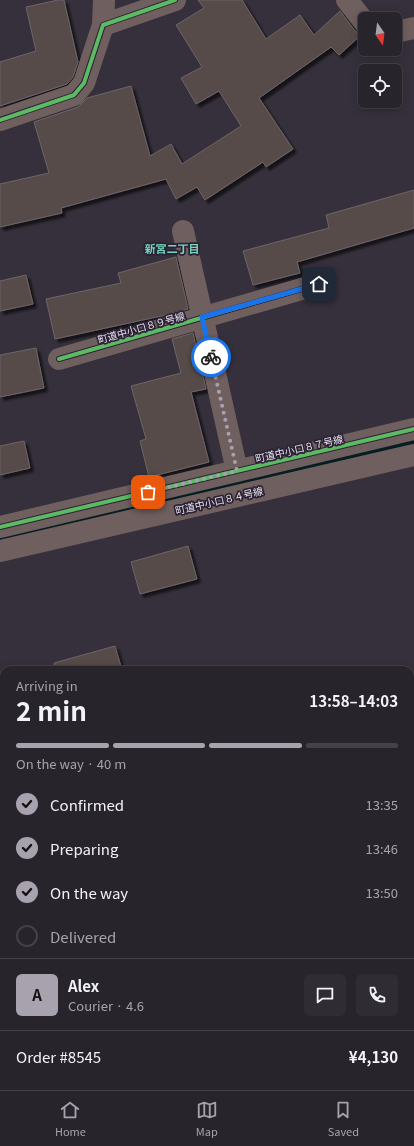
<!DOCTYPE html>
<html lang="en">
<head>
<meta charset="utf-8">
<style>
  :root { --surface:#28242c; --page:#302c34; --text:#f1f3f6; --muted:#a5a4a9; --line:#444148; --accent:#a7a2ae }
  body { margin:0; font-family:Georgia,"Noto Sans JP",serif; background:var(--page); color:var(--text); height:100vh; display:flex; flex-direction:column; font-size:15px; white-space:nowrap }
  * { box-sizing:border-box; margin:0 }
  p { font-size:13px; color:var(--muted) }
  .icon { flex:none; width:22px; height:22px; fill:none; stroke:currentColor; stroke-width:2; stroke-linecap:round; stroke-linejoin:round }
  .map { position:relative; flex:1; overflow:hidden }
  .side { position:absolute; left:0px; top:666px; width:414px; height:424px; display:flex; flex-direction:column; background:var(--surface); border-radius:12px 12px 0 0; box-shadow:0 2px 10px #0003,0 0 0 1px var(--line) }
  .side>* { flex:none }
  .needle { width:26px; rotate:166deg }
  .buttons { position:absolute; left:358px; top:12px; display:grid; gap:8px }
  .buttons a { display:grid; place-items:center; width:44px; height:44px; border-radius:6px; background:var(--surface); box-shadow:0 2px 10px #0003,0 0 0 1px var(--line); font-size:20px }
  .pin { position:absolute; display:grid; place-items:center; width:34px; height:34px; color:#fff; margin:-17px; border-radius:8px; box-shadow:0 2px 6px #0006 }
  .courier { position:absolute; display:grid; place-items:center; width:40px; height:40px; margin:-20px; border:3px solid #1a73e8; border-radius:50%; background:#fff; color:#222; box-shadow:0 1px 5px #0007 }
  .head em { font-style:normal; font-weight:700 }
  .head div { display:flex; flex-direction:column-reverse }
  .head { display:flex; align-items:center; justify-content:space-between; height:68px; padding:0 16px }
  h1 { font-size:26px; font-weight:700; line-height:30px }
  .bar { display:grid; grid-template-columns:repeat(4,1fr); gap:6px 4px; align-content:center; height:48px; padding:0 16px }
  .bar i { height:5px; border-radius:3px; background:var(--line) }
  .bar .selected { background:var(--accent) }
  .bar p { grid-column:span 4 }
  .line { display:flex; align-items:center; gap:10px; padding:0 16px; border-top:1px solid var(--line) }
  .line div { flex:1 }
  .round { display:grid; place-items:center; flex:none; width:42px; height:42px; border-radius:6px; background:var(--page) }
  ol { padding:0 16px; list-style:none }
  li { display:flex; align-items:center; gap:12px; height:44px }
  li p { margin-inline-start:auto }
  li .icon { padding:4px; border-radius:50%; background:var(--accent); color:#111; stroke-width:4 }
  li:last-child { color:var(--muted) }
  li i { width:22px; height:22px; border:2px solid var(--line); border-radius:50% }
  .dock { display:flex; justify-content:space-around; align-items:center; height:56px; border-top:1px solid var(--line); background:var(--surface); font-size:11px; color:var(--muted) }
  .dock a { display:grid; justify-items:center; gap:2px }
  .dock .selected { color:var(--accent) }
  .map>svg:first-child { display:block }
  .industrial { fill:#42342b }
  .green { fill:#4b5a35 }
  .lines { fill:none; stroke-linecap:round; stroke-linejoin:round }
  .stream { stroke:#051e21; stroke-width:8 }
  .building { fill:#574b4a; stroke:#6c6568; filter:url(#shadow) }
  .minor { stroke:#6f5f5e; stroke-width:22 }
  .major { stroke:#7a6767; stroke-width:22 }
  .cycleway-casing { stroke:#2b2235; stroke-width:6 }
  .cycleway { stroke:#5cba63; stroke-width:4 }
  .done { stroke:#a7a2ae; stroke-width:4; stroke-dasharray:0 7.2 }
  .route { stroke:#1a73e8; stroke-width:5 }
  .labels { text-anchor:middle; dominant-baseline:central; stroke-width:3.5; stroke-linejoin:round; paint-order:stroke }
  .street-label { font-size:10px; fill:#e5e0ec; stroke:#2b2235 }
  .neighbourhood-label { font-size:11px; font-weight:bold; fill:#75d6bd; stroke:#2b2235 }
</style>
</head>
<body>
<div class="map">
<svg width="414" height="1090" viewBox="0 0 414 1090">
  <defs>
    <filter id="shadow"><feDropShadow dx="3.5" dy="3.5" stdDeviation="1" flood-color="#0009"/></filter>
  </defs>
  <rect width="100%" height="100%" fill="#35303b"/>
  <!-- industrial -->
  <path class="industrial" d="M414 962V1090H159L158 1086H410V963Z
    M4 966V1086H122L124 1090H0V967Z"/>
  <!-- green -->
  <path class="green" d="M4 985V1054L0 1053V986Z"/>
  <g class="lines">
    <!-- stream -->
    <path class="stream" d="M0 539 414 441"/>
  </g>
  <!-- building -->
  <path class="building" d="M58 0H64L78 62 73 77 67 84 0 106V62L36 51 26 7Z
    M198 0H242L266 39 300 15 314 35 340 11 355 31 361 35 339 55 331 47 259 98 293 149 266 167 263 162 205 200 197 187 176 199 166 179 61 208 62 213 0 227V184L49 173 34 122 78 107 87 98 131 86 150 156 171 144 182 164 241 126 219 91 196 104 181 78 202 67 176 25 204 8Z
    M414 190V228L297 262 300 273 253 285 243 251 329 228 326 215Z
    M176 257 188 309 166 315 55 339 46 299 121 283 118 273Z
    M26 275 33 304 0 311V281Z
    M193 333 206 389 191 392 209 462 149 477 140 441 146 439 131 386 181 373 172 339Z
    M36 348 44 388 0 397V355Z
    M24 441 30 468 0 475V446Z
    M188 546 197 579 140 594 131 562Z
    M115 646 122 670H54V663Z"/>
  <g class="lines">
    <!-- minor -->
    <path class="minor" d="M347 0 365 23
      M103 25 104 0
      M395 32 414 28
      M0 120 74 95 84 83 103 25 175 0
      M183 231 237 471
      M59 359 319 284
      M0 527 414 429
      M0 551 414 455
      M410 837 414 836
      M0 932 4 931"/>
    <!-- major -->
    <path class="major" d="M0 727 4 737
      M144 1086 146 1090"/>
    <!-- cycleway casing -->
    <g class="cycleway-casing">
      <path id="cycleway" d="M0 120 74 95 84 83 103 25 175 0
        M59 359 319 284
        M0 527 414 429"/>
    </g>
    <!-- cycleway -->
    <use href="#cycleway" class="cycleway"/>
  </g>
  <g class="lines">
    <!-- done -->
    <path class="done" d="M148 492 237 471 211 357"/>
    <!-- route -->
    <path class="route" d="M211 357 202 317 319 284"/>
  </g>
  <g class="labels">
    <!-- street labels -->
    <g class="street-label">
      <text transform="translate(141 327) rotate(-16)">町道中小口８９号線</text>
      <text transform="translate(299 448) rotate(-13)">町道中小口８７号線</text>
      <text transform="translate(219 500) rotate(-13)">町道中小口８４号線</text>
    </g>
    <!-- neighbourhood labels -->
    <g class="neighbourhood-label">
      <text x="172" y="248">新宮二丁目</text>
    </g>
  </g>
</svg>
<div class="buttons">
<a><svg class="needle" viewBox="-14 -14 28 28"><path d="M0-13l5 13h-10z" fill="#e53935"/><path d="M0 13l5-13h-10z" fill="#a5a4a9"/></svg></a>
<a><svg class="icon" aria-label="locate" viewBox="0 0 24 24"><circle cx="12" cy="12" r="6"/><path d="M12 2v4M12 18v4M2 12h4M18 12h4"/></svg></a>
</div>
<div class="pin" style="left:148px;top:492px;background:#ea580c"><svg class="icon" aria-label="bag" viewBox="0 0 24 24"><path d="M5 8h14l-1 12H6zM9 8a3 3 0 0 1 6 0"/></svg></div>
<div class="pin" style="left:319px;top:284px;background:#1f2937"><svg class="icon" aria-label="home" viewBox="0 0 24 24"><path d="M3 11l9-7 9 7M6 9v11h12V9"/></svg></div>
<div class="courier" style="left:211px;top:357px"><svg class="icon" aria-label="bike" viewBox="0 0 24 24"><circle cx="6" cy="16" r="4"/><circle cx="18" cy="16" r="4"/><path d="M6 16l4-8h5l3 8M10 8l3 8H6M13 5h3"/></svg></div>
<section class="side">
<div class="head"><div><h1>2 min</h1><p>Arriving in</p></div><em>13:58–14:03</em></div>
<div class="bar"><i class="selected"></i><i class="selected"></i><i class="selected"></i><i></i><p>On the way · 40 m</p></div>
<ol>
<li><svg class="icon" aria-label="check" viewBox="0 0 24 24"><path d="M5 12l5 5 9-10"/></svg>Confirmed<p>13:35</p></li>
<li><svg class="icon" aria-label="check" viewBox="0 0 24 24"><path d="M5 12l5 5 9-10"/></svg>Preparing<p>13:46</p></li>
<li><svg class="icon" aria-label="check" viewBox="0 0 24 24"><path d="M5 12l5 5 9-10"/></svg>On the way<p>13:50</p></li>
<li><i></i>Delivered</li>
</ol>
<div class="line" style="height:72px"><b class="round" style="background:var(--accent);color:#111">A</b><div><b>Alex</b><p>Courier · 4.6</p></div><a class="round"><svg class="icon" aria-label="chat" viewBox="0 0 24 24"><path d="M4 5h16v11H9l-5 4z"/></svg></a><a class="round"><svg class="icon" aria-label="phone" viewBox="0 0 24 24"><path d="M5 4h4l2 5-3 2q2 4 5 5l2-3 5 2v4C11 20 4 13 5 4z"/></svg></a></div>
<div class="line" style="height:52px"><div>Order #8545</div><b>¥4,130</b></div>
</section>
</div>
<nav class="dock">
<a class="selected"><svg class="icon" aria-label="home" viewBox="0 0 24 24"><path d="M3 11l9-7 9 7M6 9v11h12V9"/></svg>Home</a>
<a><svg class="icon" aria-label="map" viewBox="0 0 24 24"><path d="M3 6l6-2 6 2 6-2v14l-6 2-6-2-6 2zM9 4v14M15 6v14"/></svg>Map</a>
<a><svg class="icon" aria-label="saved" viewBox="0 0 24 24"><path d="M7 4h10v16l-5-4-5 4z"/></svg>Saved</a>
</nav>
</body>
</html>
